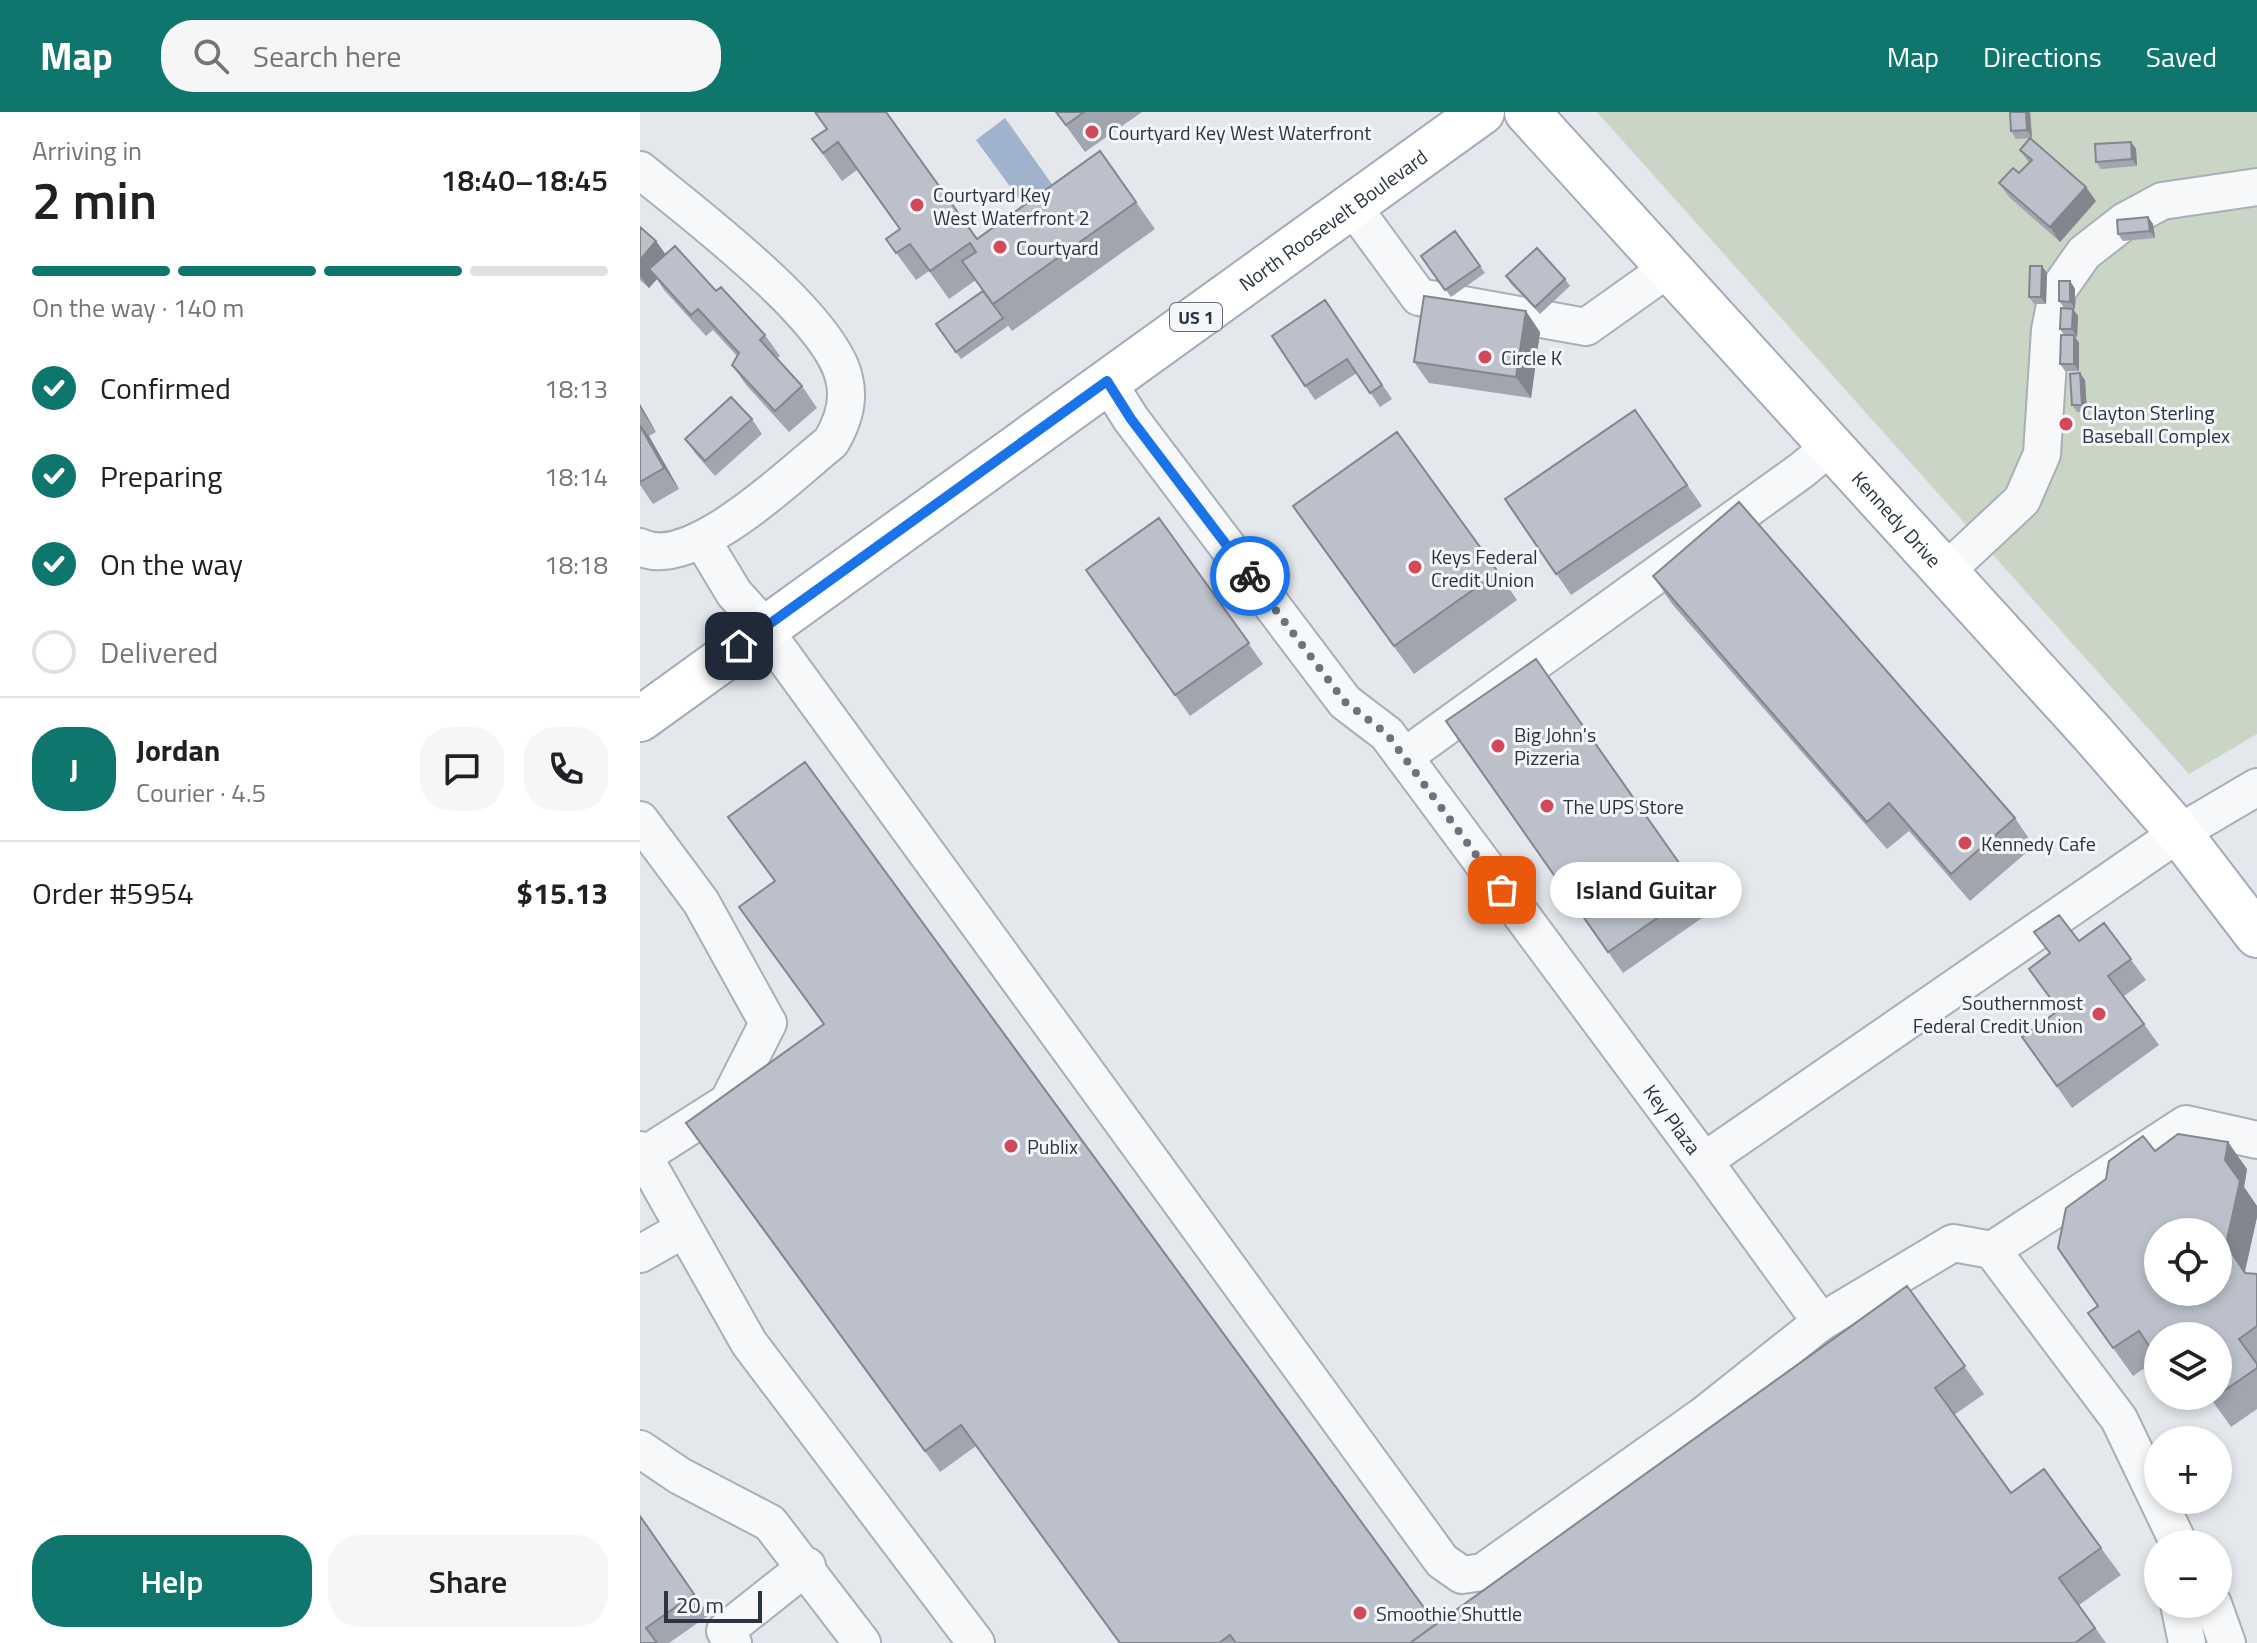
<!DOCTYPE html>
<html lang="en">
<head>
<meta charset="utf-8">
<style>
  :root { --surface:#fff; --page:#f6f6f6; --text:#202124; --muted:#757577; --line:#e0e0e0; --accent:#0f766e }
  body { margin:0; font-family:"Titillium Web",sans-serif; background:var(--page); color:var(--text); height:100vh; display:flex; flex-direction:column; font-size:30px; white-space:nowrap }
  * { box-sizing:border-box; margin:0 }
  p { font-size:26px; color:var(--muted) }
  .icon { flex:none; width:44px; height:44px; fill:none; stroke:currentColor; stroke-width:2; stroke-linecap:round; stroke-linejoin:round }
  .map { position:relative; flex:1; overflow:hidden }
  .side { display:flex; flex-direction:column; background:var(--surface); width:640px }
  .side>* { flex:none }
  .tools { position:absolute; left:1504px; top:1106px; display:grid; gap:16px }
  .tools a { display:grid; place-items:center; width:88px; height:88px; border-radius:50%; background:var(--surface); box-shadow:0 4px 12px #0003; font-size:40px }
  .scale { position:absolute; left:24px; bottom:20px; width:98px; box-sizing:border-box; padding-left:8px; border:4px solid #2b3445; border-top:0; font-size:22px; line-height:28px; white-space:nowrap; color:#2b3445; -webkit-text-stroke:6px #f4f6f9; paint-order:stroke }
  .pin { position:absolute; display:grid; place-items:center; width:68px; height:68px; color:#fff; margin:-34px; border-radius:16px; box-shadow:0 4px 12px #0006 }
  .courier { position:absolute; display:grid; place-items:center; width:80px; height:80px; margin:-40px; border:6px solid #1a73e8; border-radius:50%; background:#fff; color:#222; box-shadow:0 2px 10px #0007 }
  .bubble { position:absolute; height:56px; border-radius:28px; background:var(--surface); box-shadow:0 4px 12px #0003; font-size:26px; font-weight:600; line-height:56px; text-align:center }
  .summary em { font-style:normal; font-weight:600 }
  .summary div { display:flex; flex-direction:column-reverse }
  .summary { display:flex; align-items:center; justify-content:space-between; height:136px; padding:0 32px }
  h1 { font-size:52px; font-weight:600; line-height:60px }
  .bar { display:grid; grid-template-columns:repeat(4,1fr); gap:12px 8px; align-content:center; height:96px; padding:0 32px }
  .bar i { height:10px; border-radius:6px; background:var(--line) }
  .bar .on { background:var(--accent) }
  .bar p { grid-column:span 4 }
  .line { display:flex; align-items:center; gap:20px; padding:0 32px; border-top:2px solid var(--line) }
  .line div { flex:1 }
  .round { display:grid; place-items:center; flex:none; width:84px; height:84px; border-radius:32px; background:var(--page) }
  ol { padding:0 32px; list-style:none }
  li { display:flex; align-items:center; gap:24px; height:88px }
  li p { margin-inline-start:auto }
  li .icon { padding:8px; border-radius:50%; background:var(--accent); color:#fff; stroke-width:4 }
  li:last-child { color:var(--muted) }
  li i { width:44px; height:44px; border:4px solid var(--line); border-radius:50% }
  .button { display:flex; gap:16px; margin-top:auto; padding:16px 32px }
  .button a { flex:1; height:92px; border-radius:32px; background:var(--accent); color:#fff; font-size:32px; font-weight:600; line-height:92px; text-align:center }
  .button a+a { background:var(--page); color:var(--text) }
  header { display:flex; align-items:center; gap:48px; box-sizing:border-box; height:112px; padding:0 40px; background:var(--accent); color:#fff }
  header strong { font-size:38px }
  nav { display:flex; gap:44px; margin-inline-start:auto; font-size:28px }
  .search { width:560px; height:72px; background:var(--page); display:flex; align-items:center; gap:20px; box-sizing:border-box; padding:0 28px; border-radius:32px; color:var(--muted); font-size:30px }
  main { display:flex; flex:1; min-height:0 }
  .map>svg:first-child { display:block }
  .green { fill:#c9d6c5 }
  .water { fill:#9fb4cc }
  .lines { fill:none; stroke-linecap:round; stroke-linejoin:round }
  .minor-casing { stroke:#a9aeb7; stroke-width:40 }
  .major-casing { stroke:#a3abb8; stroke-width:48 }
  .minor { stroke:#f7f8fa; stroke-width:36 }
  .major { stroke:#fff; stroke-width:44 }
  .wall { fill:#a1a5ae }
  .shaded-wall { fill:#83868d }
  .building { fill:#bbc0ca; stroke:#83868d; stroke-width:2; fill-rule:evenodd }
  .done { stroke:#6c737f; stroke-width:8; stroke-dasharray:0 14.4 }
  .route { stroke:#1a73e8; stroke-width:10 }
  .poi-dot { fill:#d1495b; stroke:#f4f6f9; stroke-width:3 }
  .labels { text-anchor:middle; dominant-baseline:central; stroke-width:6; stroke-linejoin:round; paint-order:stroke }
  .shield { fill:#f4f6f9; stroke:#676e7b; stroke-width:2 }
  .shield-label { font-size:18px; font-weight:bold; fill:#2b3445 }
  .poi-label { font-size:20px; fill:#2b3445; stroke:#f4f6f9; text-anchor:start }
  .street-label { font-size:20px; fill:#2b3445; stroke:#f4f6f9 }
</style>
</head>
<body>
<header>
<strong>Map</strong>
<div class="search"><svg class="icon" aria-label="search" viewBox="0 0 24 24"><circle cx="10" cy="10" r="6"/><path d="M15 15l6 6"/></svg>Search here</div>
<nav><a>Map</a><a>Directions</a><a>Saved</a></nav>
</header>
<main>
<section class="side">
<div class="summary"><div><h1>2 min</h1><p>Arriving in</p></div><em>18:40–18:45</em></div>
<div class="bar"><i class="on"></i><i class="on"></i><i class="on"></i><i></i><p>On the way · 140 m</p></div>
<ol>
<li><svg class="icon" aria-label="check" viewBox="0 0 24 24"><path d="M5 12l5 5 9-10"/></svg>Confirmed<p>18:13</p></li>
<li><svg class="icon" aria-label="check" viewBox="0 0 24 24"><path d="M5 12l5 5 9-10"/></svg>Preparing<p>18:14</p></li>
<li><svg class="icon" aria-label="check" viewBox="0 0 24 24"><path d="M5 12l5 5 9-10"/></svg>On the way<p>18:18</p></li>
<li><i></i>Delivered</li>
</ol>
<div class="line" style="height:144px"><b class="round" style="background:var(--accent);color:#fff">J</b><div><b>Jordan</b><p>Courier · 4.5</p></div><a class="round"><svg class="icon" aria-label="chat" viewBox="0 0 24 24"><path d="M4 5h16v11H9l-5 4z"/></svg></a><a class="round"><svg class="icon" aria-label="phone" viewBox="0 0 24 24"><path d="M5 4h4l2 5-3 2q2 4 5 5l2-3 5 2v4C11 20 4 13 5 4z"/></svg></a></div>
<div class="line" style="height:104px"><div>Order #5954</div><b>$15.13</b></div>
<div class="button"><a>Help</a><a>Share</a></div>
</section>
<div class="map">
<svg width="1617" height="1531" viewBox="0 0 1617 1531">
  <rect width="100%" height="100%" fill="#e4e7ec"/>
  <!-- green -->
  <path class="green" d="M957 0H1617V622L1549 662Z"/>
  <!-- water -->
  <path class="water" d="M365 6 414 75 385 95 336 28Z"/>
  <g class="lines">
    <!-- minor casing -->
    <g class="minor-casing">
      <g id="minor">
        <path d="M0 58C51 100 190 204 204 266 210 289 203 310 191 330 152 361 51 461 0 435"/>
        <path d="M713 95 779 185 946 215 1029 156"/>
        <path id="s1" d="M467 269 491 307 705 590 747 622 1064 1049 1539 721 1617 675"/>
        <path d="M62 428 94 481 112 501 802 1449 822 1463 843 1460 1064 1303 1181 1210 1313 1131 1352 1138 1479 1307 1539 1432"/>
        <path d="M1306 459 1382 388 1402 342 1410 218 1418 178 1444 141 1485 109 1522 89 1617 75"/>
        <path d="M764 645 1162 358 1192 333"/>
        <path d="M0 708 61 790 128 911 88 990 3 1044"/>
        <path d="M0 1038 109 1231 336 1531"/>
        <path d="M1064 1049 1181 1210"/>
        <path d="M1352 1138 1546 1012 1617 1028"/>
        <path d="M0 1142 44 1117"/>
        <path d="M0 1337 40 1364 130 1411 222 1531"/>
        <path d="M1539 1492 1547 1531"/>
        <path d="M1573 1492 1587 1531"/>
        <path d="M93 1531 85 1519 167 1454"/>
      </g>
    </g>
    <!-- major casing -->
    <g class="major-casing">
      <g id="major">
        <path id="s2" d="M887 0 1452 621 1539 721 1617 823"/>
        <path id="s3" d="M0 607 842 0"/>
      </g>
    </g>
    <!-- minor -->
    <use href="#minor" class="minor"/>
    <!-- major -->
    <use href="#major" class="major"/>
  </g>
  <!-- wall -->
  <path class="wall" d="M416 0H502L445 40Z
    M1390 0 1392 26 1376 27 1371 19Z
    M186 17 337 127 460 39 515 117 372 219 364 208 368 214 321 247 296 212 343 179 336 168 309 187 289 159 276 168 246 127 260 117 217 58 202 69 172 27Z
    M1491 30 1496 37 1497 54 1461 57 1456 50Z
    M1380 38 1456 89 1420 130 1369 85 1359 71 1379 61 1389 51Z
    M1508 105 1513 112 1515 126 1483 129 1478 122Z
    M0 115 16 129 26 143 76 179 125 223 140 244 137 246 162 274 177 296 149 320 107 274 92 253 97 244 73 218 66 224 24 178 17 167 9 176 0 168Z
    M815 119 845 161 811 185 781 144Z
    M1402 154 1407 161 1406 192H1394L1389 185Z
    M866 164 925 167 930 174 900 202 871 172Z
    M1430 169 1435 177V197H1433L1438 204 1437 225H1435L1439 231V259H1425L1420 252 1424 223 1420 217 1424 196 1419 189Z
    M685 188 752 287 740 295 717 261 675 288 632 224Z
    M900 220 891 286 789 271 774 250Z
    M1445 268 1447 300H1437L1432 293Z
    M0 292 16 320 9 324 39 377 13 392 0 373Z
    M995 298 1062 394 931 483 865 387Z
    M112 307 122 322 75 364 55 341 45 327Z
    M519 406 623 552 550 604 446 458Z
    M672 422 858 460 877 488 774 562Z
    M1013 464 1375 706 1394 734 1330 789 1269 719 1247 737 1032 492Z
    M896 547 1072 799 983 861 806 609Z
    M1464 811 1506 868 1484 884 1519 933 1432 996 1382 925 1419 898 1439 829Z
    M184 912 796 1512 1267 1174 1344 1282 1314 1303 1371 1381 1461 1436 1481 1463 1439 1493 1466 1531H480L336 1334 300 1360 61 1033Z
    M1515 1039 1607 1057 1604 1075 1617 1094V1105L1605 1159 1606 1161 1617 1162V1297L1591 1315 1569 1284H1578V1224H1518V1247L1493 1264 1448 1201 1458 1194 1466 1067Z
    M0 1404 69 1503 29 1531H0Z"/>
  <!-- shaded-wall -->
  <path class="shaded-wall" d="M1386 0H1390L1392 26 1387 18Z
    M1491 30 1496 37 1497 54 1492 47Z
    M1446 75 1456 89 1420 130 1410 115Z
    M1508 105 1513 112 1515 126 1510 119Z
    M16 129 31 150 9 157 17 167 9 176 0 164V148Z
    M1402 154 1407 161 1406 192 1401 185Z
    M1430 169 1435 177V197L1430 190Z
    M1433 197 1438 204 1437 225 1432 217Z
    M886 199 900 220 891 286 876 265Z
    M1434 223 1439 231V259L1434 252Z
    M1440 261 1445 268 1447 300 1442 293Z
    M0 292 16 320 0 296Z
    M0 312 9 324 39 377 24 356Z
    M1588 1030 1607 1057 1604 1075 1617 1094V1105L1605 1159 1617 1178 1586 1132 1585 1048Z"/>
  <!-- building -->
  <path class="building" d="M175 0H246L337 127 460 39 496 90 353 192 322 149 336 140 330 131 290 159 270 132 256 141 246 127 260 117 198 30 183 41 172 27 187 17Z
    M416 0H444L426 13Z
    M1370 0H1386L1387 18 1371 19Z
    M1390 26 1446 75 1410 115 1359 71 1373 56 1379 61 1392 48 1380 38Z
    M1491 30 1492 47 1456 50 1455 32Z
    M1508 105 1510 119 1478 122 1477 108Z
    M0 115 16 129 0 148Z
    M815 119 840 154 805 178 781 144Z
    M35 134 76 179 81 175 125 223 120 228 162 274 135 299 92 253 99 241 58 197 51 203 9 157Z
    M897 136 925 167 895 195 866 164Z
    M1390 154H1402L1401 185H1389Z
    M1419 169H1430V190L1419 189Z
    M343 179 363 206 316 240 296 212Z
    M784 184 886 199 876 265 774 250Z
    M685 188 742 273 730 281 707 247 665 274 632 224Z
    M1421 196 1433 197 1432 217H1420Z
    M1421 223H1434V252H1420Z
    M1440 261 1442 293H1432L1430 262Z
    M91 285 112 307 65 349 45 327Z
    M995 298 1047 373 916 462 865 387Z
    M0 314 24 356 0 370Z
    M757 320 858 460 754 534 653 394Z
    M1099 390 1375 706 1311 762 1249 691 1227 710 1013 464Z
    M519 406 609 531 535 583 446 458Z
    M896 547 1058 778 968 840 806 609Z
    M165 650 796 1512 770 1531H596L590 1523 579 1531H480L321 1313 285 1339 46 1011 184 912 99 795 135 769 88 705Z
    M1419 803 1439 829 1464 811 1491 847 1468 864 1504 912 1417 974 1382 925 1419 898 1389 857 1410 841 1394 820Z
    M1538 1022 1588 1030 1585 1048 1600 1069 1586 1132 1605 1161 1617 1162V1214L1599 1227 1617 1252V1256L1578 1283V1224H1518V1236L1509 1234 1499 1219 1473 1236 1448 1201 1458 1194 1418 1136 1426 1096 1466 1067 1469 1049 1503 1024 1515 1039ZM1518 1120H1578V1180H1518Z
    M1267 1174 1325 1254 1295 1276 1371 1381 1404 1357 1461 1436 1419 1466 1455 1516 1435 1531H770Z
    M0 1404 54 1482 6 1516 17 1531H0Z"/>
  <g class="lines">
    <!-- done -->
    <path class="done" d="M610 464 705 590 747 622 862 778"/>
    <!-- route -->
    <path class="route" d="M99 534 467 269 491 307 610 464"/>
  </g>
  <!-- markers -->
  <g class="poi-dot">
    <circle cx="452" cy="20" r="8"/>
    <circle cx="277" cy="93" r="8"/>
    <circle cx="360" cy="135" r="8"/>
    <circle cx="845" cy="245" r="8"/>
    <circle cx="1426" cy="312" r="8"/>
    <circle cx="775" cy="455" r="8"/>
    <circle cx="858" cy="634" r="8"/>
    <circle cx="907" cy="694" r="8"/>
    <circle cx="1325" cy="731" r="8"/>
    <circle cx="1459" cy="902" r="8"/>
    <circle cx="371" cy="1034" r="8"/>
    <circle cx="720" cy="1501" r="8"/>
  </g>
  <g class="labels">
    <!-- shield labels -->
    <rect class="shield" x="530" y="191" width="52" height="28" rx="6"/>
    <g class="shield-label">
      <text x="556" y="205">US 1</text>
    </g>
    <!-- poi labels -->
    <g class="poi-label">
      <text x="468" y="20">Courtyard Key West Waterfront</text>
      <text x="293" y="82">Courtyard Key<tspan x="293" dy="23">West Waterfront 2</tspan></text>
      <text x="376" y="135">Courtyard</text>
      <text x="861" y="245">Circle K</text>
      <text x="1442" y="300">Clayton Sterling<tspan x="1442" dy="23">Baseball Complex</tspan></text>
      <text x="791" y="444">Keys Federal<tspan x="791" dy="23">Credit Union</tspan></text>
      <text x="874" y="622">Big John's<tspan x="874" dy="23">Pizzeria</tspan></text>
      <text x="923" y="694">The UPS Store</text>
      <text x="1341" y="731">Kennedy Cafe</text>
      <text x="1443" y="890" text-anchor="end">Southernmost<tspan x="1443" dy="23">Federal Credit Union</tspan></text>
      <text x="387" y="1034">Publix</text>
      <text x="736" y="1501">Smoothie Shuttle</text>
    </g>
    <!-- street labels -->
    <g class="street-label">
      <text stroke="none"><textPath href="#s3" startOffset="854">North Roosevelt Boulevard</textPath></text>
      <text stroke="none"><textPath href="#s2" startOffset="550">Kennedy Drive</textPath></text>
      <text stroke="none"><textPath href="#s1" startOffset="932">Key Plaza</textPath></text>
    </g>
  </g>
</svg>
<div class="tools">
<a><svg class="icon" aria-label="locate" viewBox="0 0 24 24"><circle cx="12" cy="12" r="6"/><path d="M12 2v4M12 18v4M2 12h4M18 12h4"/></svg></a>
<a><svg class="icon" aria-label="layers" viewBox="0 0 24 24"><path d="M12 4l9 5-9 5-9-5zM3 14l9 5 9-5"/></svg></a>
<a>+</a>
<a>−</a>
</div>
<div class="scale">20 m</div>
<div class="pin" style="left:862px;top:778px;background:#ea580c"><svg class="icon" aria-label="bag" viewBox="0 0 24 24"><path d="M5 8h14l-1 12H6zM9 8a3 3 0 0 1 6 0"/></svg></div>
<div class="pin" style="left:99px;top:534px;background:#1f2937"><svg class="icon" aria-label="home" viewBox="0 0 24 24"><path d="M3 11l9-7 9 7M6 9v11h12V9"/></svg></div>
<div class="courier" style="left:610px;top:464px"><svg class="icon" aria-label="bike" viewBox="0 0 24 24"><circle cx="6" cy="16" r="4"/><circle cx="18" cy="16" r="4"/><path d="M6 16l4-8h5l3 8M10 8l3 8H6M13 5h3"/></svg></div>
<div class="bubble" style="left:910px;top:750px;width:192px">Island Guitar</div>
</div>
</main>
</body>
</html>
